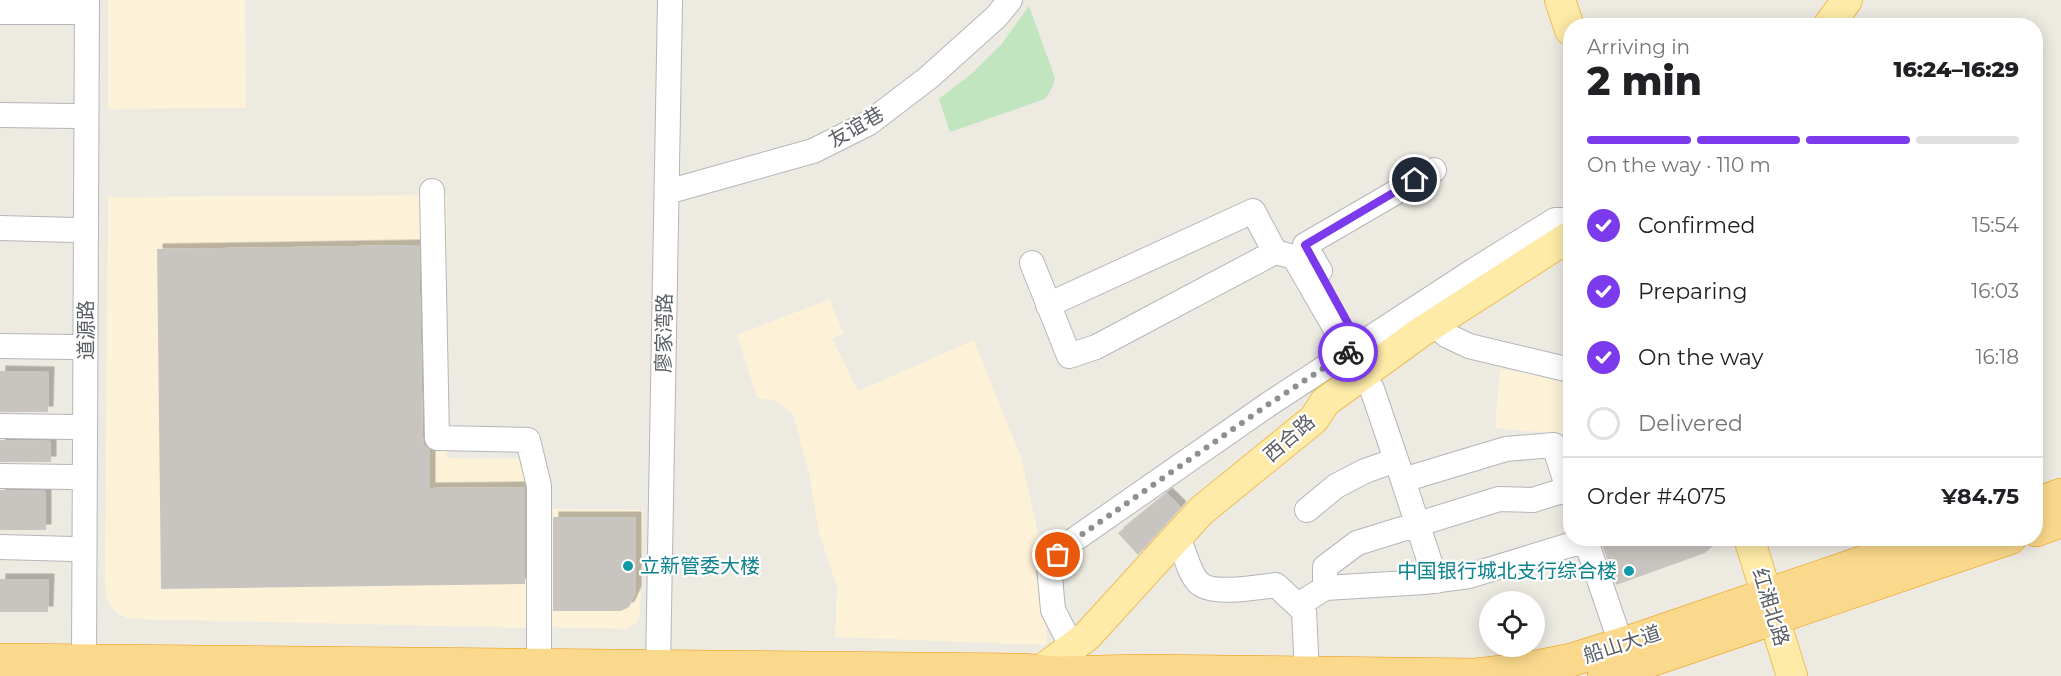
<!DOCTYPE html>
<html lang="en">
<head>
<meta charset="utf-8">
<style>
  :root { --surface:#fff; --page:#f2f2f2; --text:#202124; --muted:#757577; --line:#e0e0e0; --accent:#7c3aed }
  body { margin:0; font-family:Montserrat,"Noto Sans SC",sans-serif; background:var(--page); color:var(--text); height:100vh; display:flex; flex-direction:column; font-size:22px; white-space:nowrap }
  * { box-sizing:border-box; margin:0 }
  p { font-size:20px; color:var(--muted) }
  .icon { flex:none; width:33px; height:33px; fill:none; stroke:currentColor; stroke-width:2; stroke-linecap:round; stroke-linejoin:round }
  .map { position:relative; flex:1; overflow:hidden }
  .panel { position:absolute; left:1563px; top:18px; width:480px; height:528px; display:flex; flex-direction:column; background:var(--surface); border-radius:24px; box-shadow:0 3px 15px #0003 }
  .panel>* { flex:none }
  .controls { position:absolute; left:1479px; top:591px; display:grid; gap:12px }
  .controls a { display:grid; place-items:center; width:66px; height:66px; border-radius:50%; background:var(--surface); box-shadow:0 3px 15px #0003; font-size:30px }
  .pin { position:absolute; display:grid; place-items:center; width:51px; height:51px; color:#fff; margin:-26px; border:3px solid #fff; border-radius:50%; box-shadow:0 2px 6px #0007 }
  .courier { position:absolute; display:grid; place-items:center; width:60px; height:60px; margin:-30px; border:4px solid #7c3aed; border-radius:50%; background:#fff; color:#222; box-shadow:0 2px 8px #0007 }
  .head em { font-style:normal; font-weight:800 }
  .head div { display:flex; flex-direction:column-reverse }
  .head { display:flex; align-items:center; justify-content:space-between; height:102px; padding:0 24px }
  h1 { font-size:39px; font-weight:800; line-height:45px }
  .bar { display:grid; grid-template-columns:repeat(4,1fr); gap:9px 6px; align-content:center; height:72px; padding:0 24px }
  .bar i { height:8px; border-radius:4px; background:var(--line) }
  .bar .selected { background:var(--accent) }
  .bar p { grid-column:span 4 }
  .line { display:flex; align-items:center; gap:15px; padding:0 24px; border-top:2px solid var(--line) }
  .line div { flex:1 }
  ol { padding:0 24px; list-style:none }
  li { display:flex; align-items:center; gap:18px; height:66px }
  li p { margin-inline-start:auto }
  li .icon { padding:6px; border-radius:50%; background:var(--accent); color:#fff; stroke-width:4 }
  li:last-child { color:var(--muted) }
  li i { width:33px; height:33px; border:3px solid var(--line); border-radius:50% }
  .map>svg:first-child { display:block }
  .commercial { fill:#fdf2d8 }
  .green { fill:#c1e5bf }
  .building { fill:#c8c5c0; filter:url(#shadow) }
  .lines { fill:none; stroke-linecap:round; stroke-linejoin:round }
  .minor-casing { stroke:#b3b6ba; stroke-width:26 }
  .major-casing { stroke:#efbd5a; stroke-width:32 }
  .highway-casing { stroke:#ec9704; stroke-width:34 }
  .minor { stroke:#fff; stroke-width:24 }
  .major { stroke:#feeba7; stroke-width:30 }
  .highway { stroke:#fbd98c; stroke-width:33 }
  .done { stroke:#8e908f; stroke-width:6; stroke-dasharray:0 10.8 }
  .route { stroke:#7c3aed; stroke-width:8 }
  .culture-dot { fill:#0f9aa8; stroke:#fff; stroke-width:2 }
  .labels { text-anchor:middle; dominant-baseline:central; stroke-width:4.5; stroke-linejoin:round; paint-order:stroke }
  .street-label { font-size:20px; fill:#5b5f63; stroke:#fff }
  .culture-label { font-size:20px; fill:#0d838f; stroke:#fff; text-anchor:start }
</style>
</head>
<body>
<div class="map">
<svg width="2061" height="676" viewBox="0 0 2061 676">
  <defs>
    <filter id="shadow"><feDropShadow dx="5.5" dy="-5.5" stdDeviation="0" flood-color="#0004"/></filter>
  </defs>
  <rect width="100%" height="100%" fill="#edeae2"/>
  <!-- commercial -->
  <path class="commercial" d="M108 0H245L246 108 108 109Z
    M447 195V458L531 459 534 628 130 619 119 614 110 606 106 595 105 575 108 197Z
    M830 299 843 333 832 338 858 391 974 340 1021 457 1044 560 1047 645 835 637 837 586 819 533 809 473 793 414 776 401 757 398 737 335Z
    M1500 369 1570 379V435L1495 428Z
    M546 509 643 510 640 616 635 624 626 629 546 627Z"/>
  <!-- green -->
  <path class="green" d="M1029 6 1055 78 1052 88 1045 99 950 132 939 99 970 75 1000 46Z"/>
  <!-- building -->
  <path class="building" d="M419 245 423 438 424 445 430 450V488L525 487V584L161 589 157 249Z
    M0 371 49 372 48 412H0Z
    M0 440 51 441V462H0Z
    M0 490 46 491V530H0Z
    M1167 493 1181 507 1138 555 1118 533Z
    M553 517H636V592L629 607 621 611H553Z
    M1600 538H1630L1632 544 1647 538H1722L1705 553 1616 585Z
    M0 579H49L48 612H0Z"/>
  <g class="lines">
    <!-- minor casing -->
    <g class="minor-casing">
      <path id="minor" d="M0 12H75
        M0 115 74 116
        M432 191 437 438 528 440 539 486V665
        M667 192 813 151 869 123 928 78 996 17 1010 0
        M0 228 74 230
        M1032 263 1069 356 1096 347 1275 252 1294 257 1349 352 1359 360
        M1320 271 1305 245 1434 170
        M1048 305 1253 211 1275 252
        M1435 323 1446 335 1469 346 1570 370
        M0 346 73 347
        M1372 389 1403 480 1506 449 1554 445 1570 495
        M0 426 73 427
        M0 476 73 477
        M1403 480 1436 581
        M1307 510 1336 486 1365 471 1396 460
        M1585 538 1621 644
        M0 547 73 549
        M1182 548C1187 559 1190 574 1198 582 1210 596 1259 587 1276 585L1304 611 1307 673
        M1325 588V567L1357 543 1499 499 1533 500 1568 489
        M1298 605 1325 588 1424 582 1469 576 1586 540
        M1072 647 1053 610 1049 566 1068 544 1269 404 1476 269 1555 220H1570
        M84 661 87 0
        M658 667 670 0"/>
    </g>
    <!-- major casing -->
    <g class="major-casing">
      <path id="major" d="M1560 0 1570 30
        M1828 26 1847 0
        M1749 538 1792 676
        M1036 676 1039 672 1087 636 1201 511 1314 419 1325 402 1418 334 1570 236"/>
    </g>
    <!-- highway casing -->
    <g class="highway-casing">
      <path id="highway" d="M2036 504 2061 495
        M2036 530 2061 521
        M0 660 1021 670 1060 673 1141 671 1476 675 1520 670 1571 660 1632 641 1934 538
        M1604 676 2010 538"/>
    </g>
    <!-- minor -->
    <use href="#minor" class="minor"/>
    <!-- major -->
    <use href="#major" class="major"/>
    <!-- highway -->
    <use href="#highway" class="highway"/>
  </g>
  <g class="lines">
    <!-- done -->
    <path class="done" d="M1058 555 1068 544 1087 531 1269 404 1348 352"/>
    <!-- route -->
    <path class="route" d="M1348 352 1360 345 1305 245 1415 180"/>
  </g>
  <!-- markers -->
  <g class="culture-dot">
    <circle cx="628" cy="566" r="6"/>
    <circle cx="1629" cy="571" r="6"/>
  </g>
  <g class="labels">
    <!-- street labels -->
    <g class="street-label">
      <text transform="translate(856 127) rotate(-30)">友谊巷</text>
      <text transform="translate(86 330) rotate(-90)">道源路</text>
      <text transform="translate(664 333) rotate(-89)">廖家湾路</text>
      <text transform="translate(1289 438) rotate(-41)">西合路</text>
      <text transform="translate(1771 607) rotate(73)">红湘北路</text>
      <text transform="translate(1622 644) rotate(-18)">船山大道</text>
    </g>
    <!-- culture labels -->
    <g class="culture-label">
      <text x="640" y="566">立新管委大楼</text>
      <text x="1617" y="571" text-anchor="end">中国银行城北支行综合楼</text>
    </g>
  </g>
</svg>
<div class="controls">
<a><svg class="icon" aria-label="locate" viewBox="0 0 24 24"><circle cx="12" cy="12" r="6"/><path d="M12 2v4M12 18v4M2 12h4M18 12h4"/></svg></a>
</div>
<div class="pin" style="left:1058px;top:555px;background:#ea580c"><svg class="icon" aria-label="bag" viewBox="0 0 24 24"><path d="M5 8h14l-1 12H6zM9 8a3 3 0 0 1 6 0"/></svg></div>
<div class="pin" style="left:1415px;top:180px;background:#1f2937"><svg class="icon" aria-label="home" viewBox="0 0 24 24"><path d="M3 11l9-7 9 7M6 9v11h12V9"/></svg></div>
<div class="courier" style="left:1348px;top:352px"><svg class="icon" aria-label="bike" viewBox="0 0 24 24"><circle cx="6" cy="16" r="4"/><circle cx="18" cy="16" r="4"/><path d="M6 16l4-8h5l3 8M10 8l3 8H6M13 5h3"/></svg></div>
<section class="panel">
<div class="head"><div><h1>2 min</h1><p>Arriving in</p></div><em>16:24–16:29</em></div>
<div class="bar"><i class="selected"></i><i class="selected"></i><i class="selected"></i><i></i><p>On the way · 110 m</p></div>
<ol>
<li><svg class="icon" aria-label="check" viewBox="0 0 24 24"><path d="M5 12l5 5 9-10"/></svg>Confirmed<p>15:54</p></li>
<li><svg class="icon" aria-label="check" viewBox="0 0 24 24"><path d="M5 12l5 5 9-10"/></svg>Preparing<p>16:03</p></li>
<li><svg class="icon" aria-label="check" viewBox="0 0 24 24"><path d="M5 12l5 5 9-10"/></svg>On the way<p>16:18</p></li>
<li><i></i>Delivered</li>
</ol>
<div class="line" style="height:78px"><div>Order #4075</div><b>¥84.75</b></div>
</section>
</div>
</body>
</html>
